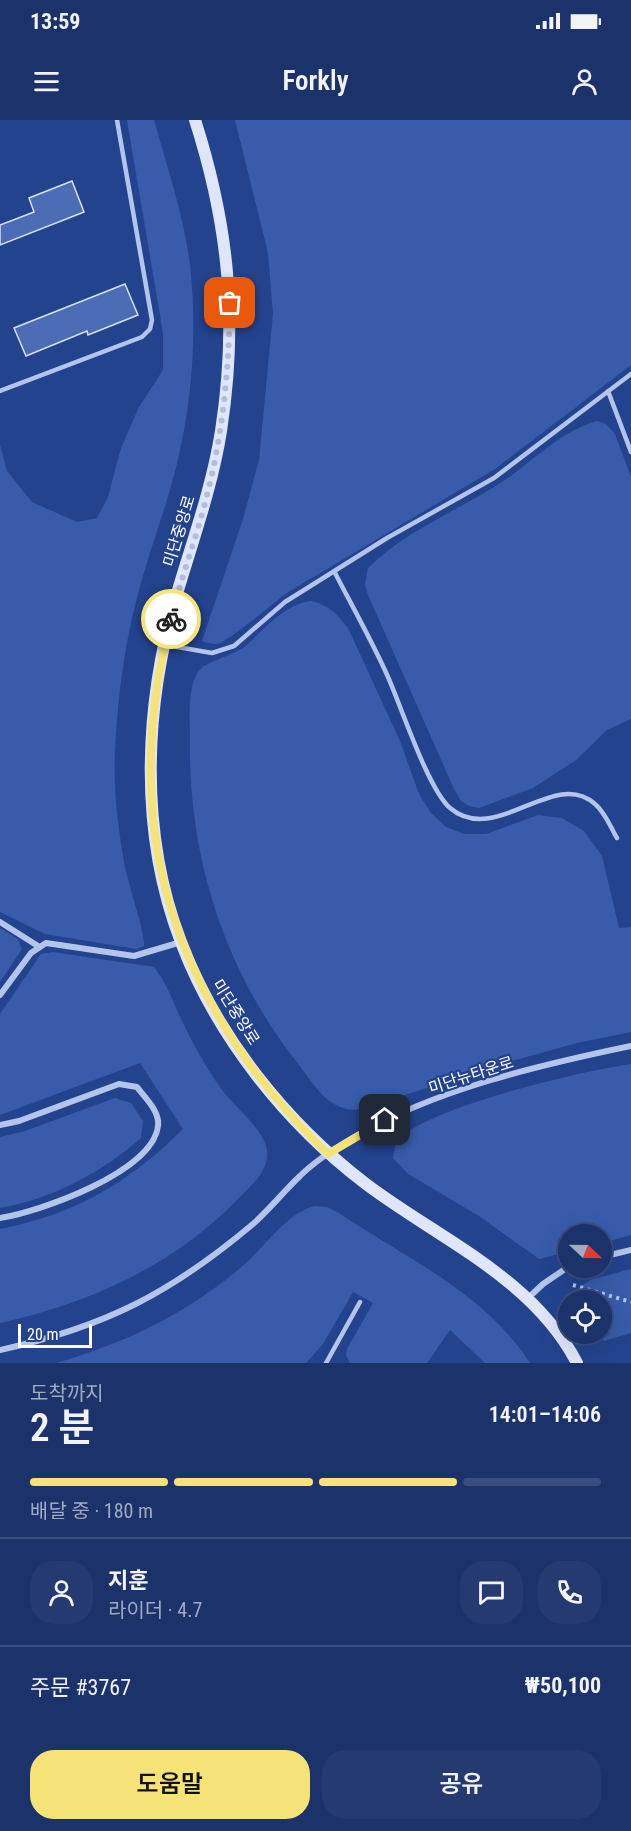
<!DOCTYPE html>
<html lang="ko">
<head>
<meta charset="utf-8">
<style>
  :root { --surface:#1b326a; --page:#243a70; --text:#f1f3f6; --muted:#a0aac1; --line:#394d7e; --accent:#f6e377 }
  body { margin:0; font-family:"Roboto Condensed","Noto Sans KR",sans-serif; background:var(--page); color:var(--text); height:100vh; display:flex; flex-direction:column; font-size:22px; white-space:nowrap }
  * { box-sizing:border-box; margin:0 }
  p { font-size:20px; color:var(--muted) }
  .icon { flex:none; width:33px; height:33px; fill:none; stroke:currentColor; stroke-width:2; stroke-linecap:round; stroke-linejoin:round }
  .map { position:relative; height:1243px; overflow:hidden }
  .panel { display:flex; flex-direction:column; background:var(--surface); flex:1 }
  .panel>* { flex:none }
  .needle { width:39px; rotate:112deg }
  .buttons { position:absolute; left:558px; top:1104px; display:grid; gap:12px }
  .buttons a { display:grid; place-items:center; width:54px; height:54px; border-radius:50%; background:var(--surface); box-shadow:0 6px 24px #0002,0 0 0 2px var(--line); font-size:30px }
  .scale { position:absolute; left:18px; bottom:15px; width:74px; box-sizing:border-box; padding-left:6px; border:3px solid #fff; border-top:0; font-size:16px; line-height:21px; white-space:nowrap; color:#fff; -webkit-text-stroke:4px #24438e; paint-order:stroke }
  .pin { position:absolute; display:grid; place-items:center; width:51px; height:51px; color:#fff; margin:-26px; border-radius:12px; box-shadow:0 3px 9px #0006 }
  .courier { position:absolute; display:grid; place-items:center; width:60px; height:60px; margin:-30px; border:4px solid #f6e377; border-radius:50%; background:#fff; color:#222; box-shadow:0 2px 8px #0007 }
  .overview em { font-style:normal; font-weight:600 }
  .overview div { display:flex; flex-direction:column-reverse }
  .overview { display:flex; align-items:center; justify-content:space-between; height:102px; padding:0 30px }
  h1 { font-size:39px; font-weight:600; line-height:45px }
  .bar { display:grid; grid-template-columns:repeat(4,1fr); gap:9px 6px; align-content:center; height:72px; padding:0 30px }
  .bar i { height:8px; border-radius:4px; background:var(--line) }
  .bar .current { background:var(--accent) }
  .bar p { grid-column:span 4 }
  .line { display:flex; align-items:center; gap:15px; padding:0 30px; border-top:2px solid var(--line) }
  .line div { flex:1 }
  .round { display:grid; place-items:center; flex:none; width:63px; height:63px; border-radius:24px; background:var(--page) }
  .button { display:flex; gap:12px; margin-top:auto; padding:12px 30px }
  .button a { flex:1; height:69px; border-radius:24px; background:var(--accent); color:#111; font-size:24px; font-weight:600; line-height:69px; text-align:center }
  .button a+a { background:var(--page); color:var(--text) }
  .status { display:flex; justify-content:space-between; align-items:center; height:42px; padding:0 30px; background:var(--surface); direction:ltr }
  .status svg { height:16px; fill:currentColor }
  header { display:flex; justify-content:space-between; align-items:center; height:78px; padding:0 30px; background:var(--surface); font-size:27px; font-weight:600 }
  .map>svg:first-child { display:block }
  .green { fill:#385cab }
  .building { fill:#4c6cb5; stroke:#d8e2f8; stroke-width:1.5 }
  .lines { fill:none; stroke-linecap:round; stroke-linejoin:round }
  .path { stroke:#b3c5eb; stroke-width:4; stroke-dasharray:3 4.5; stroke-linecap:butt }
  .lane { stroke:#b3c5eb; stroke-width:4.5 }
  .street { stroke:#b3c5eb; stroke-width:6 }
  .secondary { stroke:#dfe6f9; stroke-width:12 }
  .done { stroke:#b2bdd7; stroke-width:6; stroke-dasharray:0 10.8 }
  .route { stroke:#f6e377; stroke-width:8 }
  .labels { text-anchor:middle; dominant-baseline:central; stroke-width:4.5; stroke-linejoin:round; paint-order:stroke }
  .street-label { font-size:16px; fill:#fff; stroke:#24438e }
</style>
</head>
<body>
<div class="status"><b>13:59</b><svg viewBox="0 0 49 12"><path d="M0 12V9h3v3zM5 12V6h3v6zM10 12V3h3v9zM15 12V0h3v12zM26 1h20v11H26zM47 4h2v5h-2z"/></svg></div>
<header><svg class="icon" aria-label="menu" viewBox="0 0 24 24"><path d="M4 6h16M4 12h16M4 18h16"/></svg>Forkly<svg class="icon" aria-label="person" viewBox="0 0 24 24"><circle cx="12" cy="8" r="4"/><path d="M4 21q1-7 8-7t8 7"/></svg></header>
<div class="map">
<svg width="631" height="1243" viewBox="0 0 631 1243">
  <rect width="100%" height="100%" fill="#24438e"/>
  <!-- green -->
  <path class="green" d="M127 0H154C167 47 184 96 190 145 197 209 193 276 178 339 169 379 154 417 143 456 126 513 118 570 115 630 113 669 118 709 125 747 128 763 146 816 144 826L136 829 45 814 0 792V325L7 351 32 382 77 402 97 398 108 377 121 328 139 287 163 250V213Z
    M235 0H631V245L495 349 290 471C276 480 228 523 216 524 212 524 206 522 202 521L243 399 259 340 273 194 268 133Z
    M597 301 606 304 615 314 631 357V599L607 610 576 640 533 668 479 688 469 686 461 681 454 669 368 475 365 464 368 448C407 409 463 389 508 358 536 338 563 310 597 301Z
    M311 481C329 485 337 494 348 508L400 621 419 674 431 693 446 707 464 714H486L538 695 562 698 584 711 602 736 619 808 631 807V912L577 923 512 941 357 990C328 990 315 966 299 945 225 852 188 738 190 619 190 600 187 569 198 552 204 541 235 536 248 524 267 506 284 485 311 481Z
    M0 808 18 819 22 829 0 862Z
    M53 832 154 847C167 863 174 885 183 903 194 926 207 949 222 970 234 986 266 1012 267 1031 269 1052 251 1065 238 1079 173 1146 90 1183 0 1203V1109C74 1095 130 1062 183 1009L140 943 0 995V894L41 834Z
    M631 944V1115L602 1123V1114H568V1132L539 1139 479 1096 408 1054 393 1038 396 1021C429 987 581 951 631 944Z
    M115 978 131 983 143 1001 141 1018C101 1053 52 1079 0 1088V1017L25 1011Z
    M315 1086 327 1087 339 1093C407 1139 484 1172 530 1243H485L450 1210 427 1243H350L346 1235 347 1229 373 1183 353 1172 323 1224 306 1243H56C111 1227 163 1205 209 1172 222 1163 234 1154 246 1143 266 1125 288 1092 315 1086Z
    M631 1149V1213L604 1221 597 1214H602V1180H574L576 1170 590 1160Z"/>
  <!-- building -->
  <path class="building" d="M72 61 84 92 0 125V105L34 92 29 78Z
    M125 164 138 195 88 215 87 211 26 236 14 208Z"/>
  <g class="lines">
    <!-- path -->
    <path class="path" d="M573 1165 631 1182"/>
    <!-- lane -->
    <path class="lane" d="M0 271 142 217 150 209 152 200 117 0
      M608 271 631 332
      M334 451C352 486 372 521 388 557 401 586 428 669 450 688 496 727 554 647 595 684 605 692 611 708 617 718
      M166 525 212 533 234 526 285 482 387 418 494 358 631 254
      M326 1243 360 1182"/>
    <!-- street -->
    <path class="street" d="M0 802 38 826
      M0 875 31 833 46 823 134 836 181 822
      M0 1005 19 1001 119 964 137 967C145 978 160 991 158 1006 153 1052 39 1092 0 1098
      M602 1137 631 1130
      M527 1179 543 1164 568 1147
      M0 1230C105 1207 171 1173 253 1104 270 1089 284 1071 300 1056 316 1040 337 1027 356 1016 436 969 540 945 631 926"/>
    <!-- secondary -->
    <path class="secondary" d="M195 0C229 106 238 201 221 311 212 368 192 422 176 477 144 588 139 713 181 822 217 917 286 1003 366 1064 439 1119 533 1158 577 1243"/>
  </g>
  <g class="lines">
    <!-- done -->
    <path class="done" d="M171 499C181 458 196 419 206 379 223 314 229 249 230 183"/>
    <!-- route -->
    <path class="route" d="M171 499C116 710 174 884 328 1034L385 1000"/>
  </g>
  <g class="labels">
    <!-- street labels -->
    <g class="street-label">
      <text transform="translate(179 411) rotate(-73)">미단중앙로</text>
      <text transform="translate(236 892) rotate(58)">미단중앙로</text>
      <text transform="translate(471 955) rotate(-18)">미단뉴타운로</text>
    </g>
  </g>
</svg>
<div class="buttons">
<a><svg class="needle" viewBox="-14 -14 28 28"><path d="M0-13l5 13h-10z" fill="#e53935"/><path d="M0 13l5-13h-10z" fill="#a0aac1"/></svg></a>
<a><svg class="icon" aria-label="locate" viewBox="0 0 24 24"><circle cx="12" cy="12" r="6"/><path d="M12 2v4M12 18v4M2 12h4M18 12h4"/></svg></a>
</div>
<div class="scale">20 m</div>
<div class="pin" style="left:230px;top:183px;background:#ea580c"><svg class="icon" aria-label="bag" viewBox="0 0 24 24"><path d="M5 8h14l-1 12H6zM9 8a3 3 0 0 1 6 0"/></svg></div>
<div class="pin" style="left:385px;top:1000px;background:#1f2937"><svg class="icon" aria-label="home" viewBox="0 0 24 24"><path d="M3 11l9-7 9 7M6 9v11h12V9"/></svg></div>
<div class="courier" style="left:171px;top:499px"><svg class="icon" aria-label="bike" viewBox="0 0 24 24"><circle cx="6" cy="16" r="4"/><circle cx="18" cy="16" r="4"/><path d="M6 16l4-8h5l3 8M10 8l3 8H6M13 5h3"/></svg></div>
</div>
<section class="panel">
<div class="overview"><div><h1>2 분</h1><p>도착까지</p></div><em>14:01–14:06</em></div>
<div class="bar"><i class="current"></i><i class="current"></i><i class="current"></i><i></i><p>배달 중 · 180 m</p></div>
<div class="line" style="height:108px"><a class="round"><svg class="icon" aria-label="person" viewBox="0 0 24 24"><circle cx="12" cy="8" r="4"/><path d="M4 21q1-7 8-7t8 7"/></svg></a><div><b>지훈</b><p>라이더 · 4.7</p></div><a class="round"><svg class="icon" aria-label="chat" viewBox="0 0 24 24"><path d="M4 5h16v11H9l-5 4z"/></svg></a><a class="round"><svg class="icon" aria-label="phone" viewBox="0 0 24 24"><path d="M5 4h4l2 5-3 2q2 4 5 5l2-3 5 2v4C11 20 4 13 5 4z"/></svg></a></div>
<div class="line" style="height:78px"><div>주문 #3767</div><b>₩50,100</b></div>
<div class="button"><a>도움말</a><a>공유</a></div>
</section>
</body>
</html>
